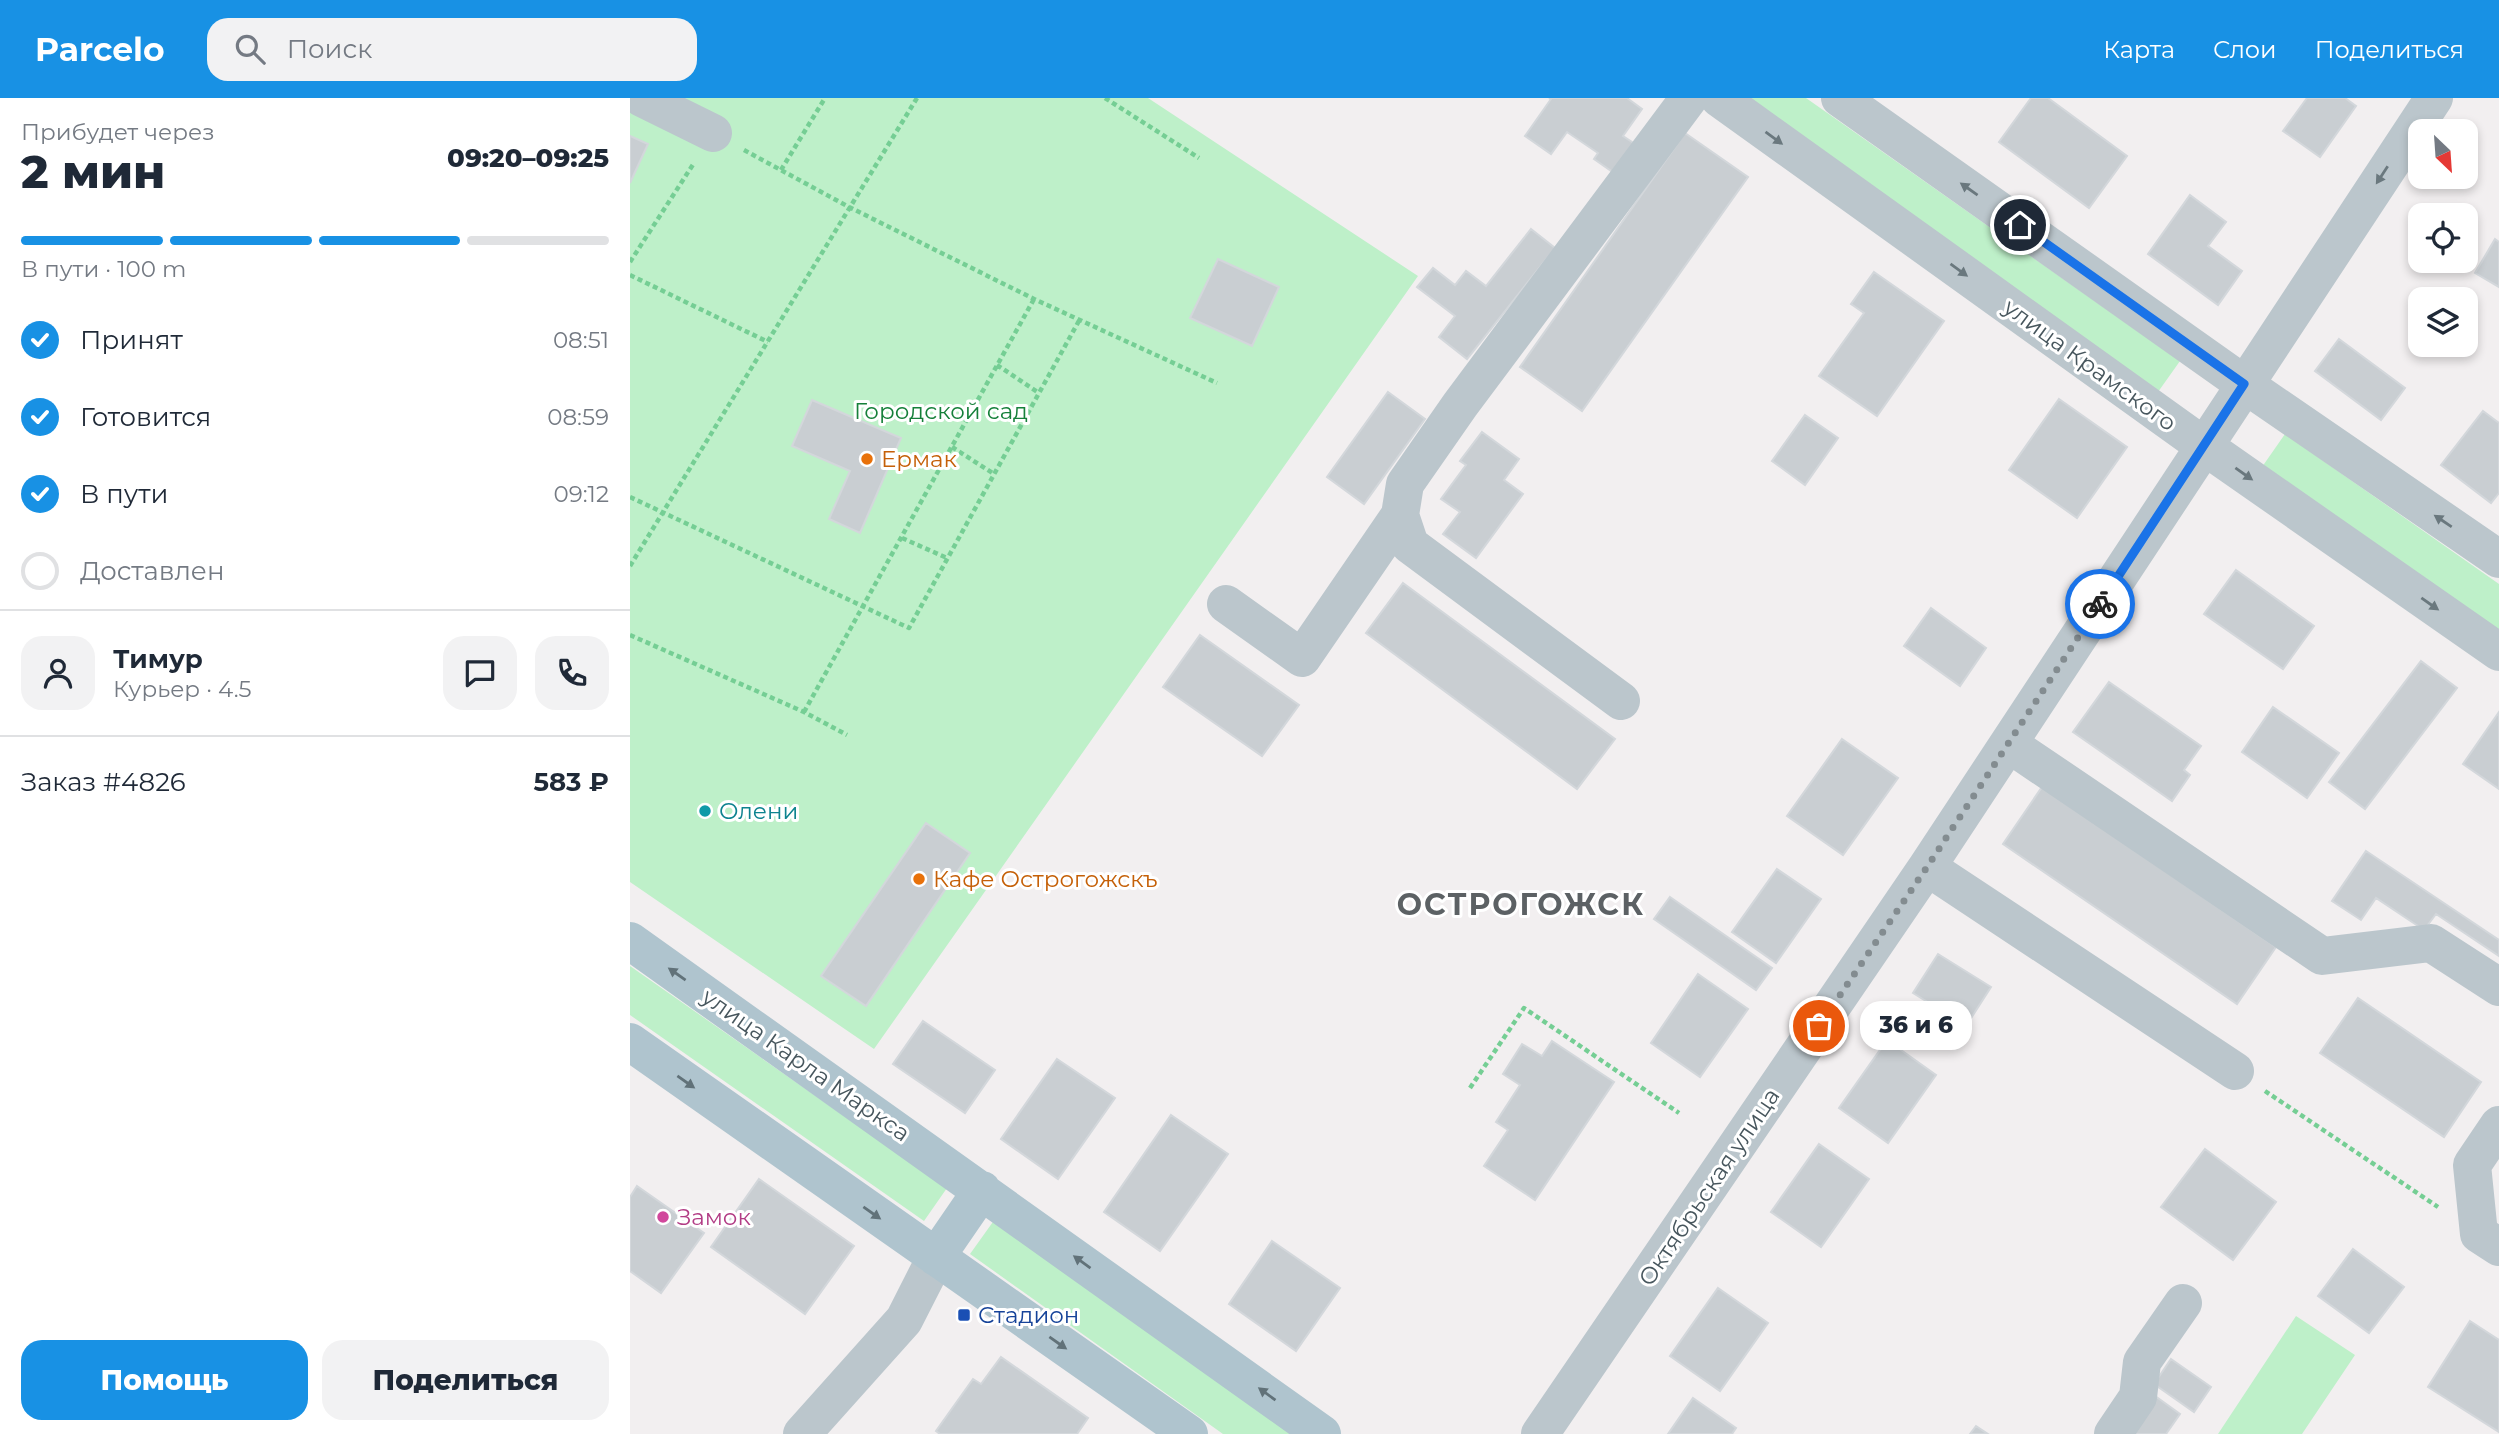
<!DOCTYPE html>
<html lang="ru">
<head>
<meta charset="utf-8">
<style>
  :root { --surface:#fff; --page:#f2f2f3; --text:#1f2937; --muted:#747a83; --line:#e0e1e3; --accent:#1891e4 }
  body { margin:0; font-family:Montserrat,sans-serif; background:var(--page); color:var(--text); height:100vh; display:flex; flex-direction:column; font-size:26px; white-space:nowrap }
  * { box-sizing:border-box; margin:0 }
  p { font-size:23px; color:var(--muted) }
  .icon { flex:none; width:38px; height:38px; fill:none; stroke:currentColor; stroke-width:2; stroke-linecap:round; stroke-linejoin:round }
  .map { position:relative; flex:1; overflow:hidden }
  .details { display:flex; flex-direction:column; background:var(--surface); width:630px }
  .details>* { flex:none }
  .needle { width:46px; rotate:155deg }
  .fabs { position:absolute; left:1778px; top:21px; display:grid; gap:14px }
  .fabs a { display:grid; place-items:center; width:70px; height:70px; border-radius:14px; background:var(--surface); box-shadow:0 4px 10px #0003; font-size:35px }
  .pin { position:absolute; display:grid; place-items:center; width:60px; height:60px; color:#fff; margin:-30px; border:4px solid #fff; border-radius:50%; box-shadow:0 2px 7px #0007 }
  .courier { position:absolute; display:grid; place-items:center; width:70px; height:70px; margin:-35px; border:5px solid #1a73e8; border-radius:50%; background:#fff; color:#222; box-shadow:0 2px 9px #0007 }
  .bubble { position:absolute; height:49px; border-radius:21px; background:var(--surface); box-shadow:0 4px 10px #0003; font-size:23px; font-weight:800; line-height:49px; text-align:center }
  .headline em { font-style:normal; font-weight:800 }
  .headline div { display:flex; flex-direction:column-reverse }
  .headline { display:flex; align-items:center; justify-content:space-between; height:119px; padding:0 21px }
  h1 { font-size:46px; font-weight:800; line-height:52px }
  .bar { display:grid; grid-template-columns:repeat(4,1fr); gap:10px 7px; align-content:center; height:84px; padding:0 21px }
  .bar i { height:9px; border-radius:5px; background:var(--line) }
  .bar .current { background:var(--accent) }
  .bar p { grid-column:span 4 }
  .line { display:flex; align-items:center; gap:18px; padding:0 21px; border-top:2px solid var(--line) }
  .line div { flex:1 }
  .round { display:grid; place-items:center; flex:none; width:74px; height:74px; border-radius:21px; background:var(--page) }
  ol { padding:0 21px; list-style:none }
  li { display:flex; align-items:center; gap:21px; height:77px }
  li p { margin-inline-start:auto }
  li .icon { padding:7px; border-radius:50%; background:var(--accent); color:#fff; stroke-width:4 }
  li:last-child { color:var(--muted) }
  li i { width:38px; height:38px; border:4px solid var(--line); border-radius:50% }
  .action { display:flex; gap:14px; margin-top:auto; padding:14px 21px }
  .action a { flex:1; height:80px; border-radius:21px; background:var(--accent); color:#fff; font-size:28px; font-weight:800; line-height:80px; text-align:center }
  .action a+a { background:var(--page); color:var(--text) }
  header { display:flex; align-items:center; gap:42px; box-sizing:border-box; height:98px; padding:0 35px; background:var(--accent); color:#fff }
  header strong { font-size:33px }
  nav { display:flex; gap:38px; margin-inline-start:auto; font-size:24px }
  .search { width:490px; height:63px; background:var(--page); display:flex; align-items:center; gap:18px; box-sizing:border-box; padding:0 24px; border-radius:21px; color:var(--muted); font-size:26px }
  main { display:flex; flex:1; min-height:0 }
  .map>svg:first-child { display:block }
  .green { fill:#bef0c9 }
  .building { fill:#c9ced2; stroke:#d3d7db; stroke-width:2 }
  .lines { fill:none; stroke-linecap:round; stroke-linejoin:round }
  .path { stroke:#75ce94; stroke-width:4.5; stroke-dasharray:5 3.5; stroke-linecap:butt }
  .minor { stroke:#bbc6cc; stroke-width:38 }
  .major { stroke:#afc4ce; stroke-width:38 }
  .oneway { fill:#6a787e }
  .oneway2 { fill:#617279 }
  .done { stroke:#838c90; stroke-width:7; stroke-dasharray:0 12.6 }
  .route { stroke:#1a73e8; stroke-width:9 }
  .food-dot { fill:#e8710a; stroke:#fff; stroke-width:2.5 }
  .culture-dot { fill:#0f9aa8; stroke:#fff; stroke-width:2.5 }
  .hotel-dot { fill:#d1479c; stroke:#fff; stroke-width:2.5 }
  .transit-dot { fill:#1a4fb4; stroke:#fff; stroke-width:2.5 }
  .labels { text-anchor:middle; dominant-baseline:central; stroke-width:6; stroke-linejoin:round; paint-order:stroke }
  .street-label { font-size:23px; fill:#47565d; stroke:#fff }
  .park-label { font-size:23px; fill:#16803a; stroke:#fff }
  .food-label { font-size:23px; fill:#c56008; stroke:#fff; text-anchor:start }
  .culture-label { font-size:23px; fill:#0d838f; stroke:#fff; text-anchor:start }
  .hotel-label { font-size:23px; fill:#b23c85; stroke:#fff; text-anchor:start }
  .transit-label { font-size:23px; fill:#164399; stroke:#fff; text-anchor:start }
  .district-label { font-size:30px; font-weight:bold; letter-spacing:2px; fill:#5c6164; stroke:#fff }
</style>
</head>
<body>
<header>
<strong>Parcelo</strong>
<div class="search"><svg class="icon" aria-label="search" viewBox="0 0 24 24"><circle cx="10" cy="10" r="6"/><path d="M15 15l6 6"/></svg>Поиск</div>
<nav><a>Карта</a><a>Слои</a><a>Поделиться</a></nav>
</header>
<main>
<section class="details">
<div class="headline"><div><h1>2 мин</h1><p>Прибудет через</p></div><em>09:20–09:25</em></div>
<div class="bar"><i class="current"></i><i class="current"></i><i class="current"></i><i></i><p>В пути · 100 m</p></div>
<ol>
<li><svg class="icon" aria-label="check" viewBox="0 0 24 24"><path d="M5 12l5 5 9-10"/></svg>Принят<p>08:51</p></li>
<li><svg class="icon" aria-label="check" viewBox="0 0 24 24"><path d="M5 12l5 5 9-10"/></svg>Готовится<p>08:59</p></li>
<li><svg class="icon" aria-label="check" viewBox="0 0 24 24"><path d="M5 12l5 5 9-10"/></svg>В пути<p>09:12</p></li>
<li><i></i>Доставлен</li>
</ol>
<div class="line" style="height:126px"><a class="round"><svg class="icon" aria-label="person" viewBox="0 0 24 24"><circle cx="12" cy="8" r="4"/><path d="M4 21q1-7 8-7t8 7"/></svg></a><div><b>Тимур</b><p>Курьер · 4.5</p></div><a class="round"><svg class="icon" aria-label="chat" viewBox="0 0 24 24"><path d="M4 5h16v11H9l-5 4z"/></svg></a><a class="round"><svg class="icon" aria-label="phone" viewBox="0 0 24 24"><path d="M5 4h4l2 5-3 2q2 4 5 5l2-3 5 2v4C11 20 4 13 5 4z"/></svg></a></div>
<div class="line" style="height:91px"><div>Заказ #4826</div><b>583 ₽</b></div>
<div class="action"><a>Помощь</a><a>Поделиться</a></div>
</section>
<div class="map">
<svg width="1869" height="1336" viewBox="0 0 1869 1336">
  <rect width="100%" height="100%" fill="#f2eff0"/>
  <!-- green -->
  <path class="green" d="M0 0H518L788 178 244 951 0 784Z
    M1110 0H1176L1550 263 1528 294Z
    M1655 336 1869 486V535L1632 369Z
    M0 868 317 1090 294 1123 0 917Z
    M365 1121 668 1336H593L340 1156Z
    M1666 1218 1725 1257 1672 1336H1588Z"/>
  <!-- building -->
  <path class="building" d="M919 0H997L1012 11 993 38 1008 48 987 77 964 61 968 55 937 34 921 56 895 38 921 1Z
    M1401 0H1418L1497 58 1459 110 1369 44Z
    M1677 0H1715L1726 8 1690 59 1653 33Z
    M1055 35 1118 79 952 313 890 269Z
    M0 38 18 46 0 85Z
    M1560 97 1596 124 1578 148 1612 173 1588 207 1518 156Z
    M901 131 925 150 837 261 809 239 825 218 787 189 803 170 825 187 836 173 856 188Z
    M1865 141 1869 144V189L1845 175Z
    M588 161 649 189 622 248 560 220Z
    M1244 174 1314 223 1247 318 1189 278 1234 215 1221 206Z
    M1709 241 1775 290 1751 322 1685 273Z
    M758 294 795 321 734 406 697 379Z
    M1429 301 1497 349 1447 420 1379 372Z
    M182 302 271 340 230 435 199 421 220 373 162 348Z
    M1853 313 1869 325V395L1861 405 1811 367Z
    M1175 317 1208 340 1175 387 1142 363Z
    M852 334 889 361 874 382 893 396 846 460 813 436 830 414 811 401 836 367 830 363Z
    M1606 472 1684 528 1653 571 1574 516Z
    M773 485 985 641 947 691 736 535Z
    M1301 510 1356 550 1330 588 1274 548Z
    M570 537 669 607 632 658 533 589Z
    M1791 563 1827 590 1735 711 1699 684Z
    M1479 584 1571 648 1554 672 1560 677 1542 703 1443 634Z
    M1643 609 1709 655 1677 700 1612 654Z
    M1869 614V691L1833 666Z
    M1212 641 1268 680 1213 757 1157 718Z
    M1412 689 1646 849 1607 906 1373 746Z
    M296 725 340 755 236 908 191 878Z
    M1736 753 1869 842V858L1806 816 1794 832 1746 800 1731 822 1702 803Z
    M1147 771 1191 801 1146 865 1102 834Z
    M1040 799 1142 870 1126 892 1024 821Z
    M1308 856 1361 889 1336 928 1283 895Z
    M1068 876 1118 911 1070 979 1021 945Z
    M1728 900 1851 984 1814 1039 1690 955Z
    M293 923 365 972 335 1015 263 966Z
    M1257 942 1306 977 1258 1045 1209 1010Z
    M922 943 984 984 905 1102 854 1068 878 1032 866 1024 890 987 873 976 892 946 912 958Z
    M427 961 485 1000 428 1081 371 1041Z
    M541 1017 598 1056 530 1153 474 1114Z
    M1189 1046 1239 1081 1191 1149 1141 1114Z
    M1575 1051 1646 1104 1603 1162 1531 1109Z
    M129 1081 224 1148 175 1216 81 1149Z
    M7 1088 74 1135 31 1195 0 1173V1099Z
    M642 1143 710 1190 666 1253 599 1206Z
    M1723 1151 1774 1189 1739 1235 1688 1198Z
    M1088 1190 1138 1225 1090 1293 1040 1258Z
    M1840 1223 1869 1242V1334L1798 1289Z
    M371 1259 458 1320 447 1336H310L306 1333 343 1281 351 1286Z
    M1541 1261 1581 1289 1564 1314 1524 1286Z
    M1521 1295 1550 1316 1536 1336H1493Z
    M1063 1300 1106 1330 1102 1336H1038Z
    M1346 1328 1358 1336H1340Z"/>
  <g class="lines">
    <!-- path -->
    <path class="path" d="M475 0 569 60
      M114 52 219 109 404 201 587 285
      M151 72 195 0
      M0 164 64 65
      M0 177 138 244
      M367 267 409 295
      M322 349 364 376
      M0 399 279 530 450 221
      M272 440 317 460
      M0 468 287 0
      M0 537 174 614 217 637
      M174 614 404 201
      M840 990 894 910 1049 1015
      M1635 993 1808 1109"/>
    <!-- minor -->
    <path class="minor" d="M12 0 83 35
      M1089 0 1574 348 1869 554
      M1210 0 1614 286 1869 461
      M596 506 672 560 770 417
      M991 603 780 447 770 417 775 386 830 307 1059 0
      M1379 646 1692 858 1801 845 1869 889
      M1297 769 1605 973
      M1869 1027 1842 1067 1849 1136 1869 1149
      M172 1336 274 1222 306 1159
      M910 1336 1297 769 1804 0
      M1483 1336 1508 1299 1512 1264 1553 1205"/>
    <!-- major -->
    <path class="major" d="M0 843 692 1336
      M0 944 559 1336
      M306 1159 352 1092"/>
  </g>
  <!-- one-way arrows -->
  <defs><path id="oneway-solid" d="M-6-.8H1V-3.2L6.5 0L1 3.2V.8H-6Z" transform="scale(1.75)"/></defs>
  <g class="oneway">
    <use href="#oneway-solid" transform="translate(1144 40) rotate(36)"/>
    <use href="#oneway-solid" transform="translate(1752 77) rotate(123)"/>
    <use href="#oneway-solid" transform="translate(1339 91) rotate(-145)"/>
    <use href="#oneway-solid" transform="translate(1329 172) rotate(36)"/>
    <use href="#oneway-solid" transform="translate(1614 376) rotate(35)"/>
    <use href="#oneway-solid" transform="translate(1813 423) rotate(-146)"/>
    <use href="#oneway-solid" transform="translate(1800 506) rotate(35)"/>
  </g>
  <g class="oneway2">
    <use href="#oneway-solid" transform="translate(47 876) rotate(-145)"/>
    <use href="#oneway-solid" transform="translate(56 984) rotate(35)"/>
    <use href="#oneway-solid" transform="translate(242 1115) rotate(35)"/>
    <use href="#oneway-solid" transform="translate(452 1164) rotate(-144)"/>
    <use href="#oneway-solid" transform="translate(428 1245) rotate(35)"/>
    <use href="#oneway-solid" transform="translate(637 1296) rotate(-144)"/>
  </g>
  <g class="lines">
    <!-- done -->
    <path class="done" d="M1189 928 1297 769 1470 506"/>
    <!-- route -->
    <path class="route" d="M1390 127 1614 286 1470 506"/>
  </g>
  <!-- markers -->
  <g class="food-dot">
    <circle cx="237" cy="361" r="7"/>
    <circle cx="289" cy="781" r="7"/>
  </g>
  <circle class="culture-dot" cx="75" cy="713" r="7"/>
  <circle class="hotel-dot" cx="33" cy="1119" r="7"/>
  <rect class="transit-dot" x="327" y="1210" width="14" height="14" rx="3.5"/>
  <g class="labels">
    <!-- street labels -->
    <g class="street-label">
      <text transform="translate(1460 267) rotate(36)">улица Крамского</text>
      <text transform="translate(176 967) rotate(35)">улица Карла Маркса</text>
      <text transform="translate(1079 1089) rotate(-56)">Октябрьская улица</text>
    </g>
    <!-- park labels -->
    <g class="park-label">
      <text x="311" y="313">Городской сад</text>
    </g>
    <!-- food labels -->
    <g class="food-label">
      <text x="251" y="361">Ермак</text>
      <text x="303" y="781">Кафе Острогожскъ</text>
    </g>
    <!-- culture labels -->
    <g class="culture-label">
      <text x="89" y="713">Олени</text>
    </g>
    <!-- hotel labels -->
    <g class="hotel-label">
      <text x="47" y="1119">Замок</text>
    </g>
    <!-- transit labels -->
    <g class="transit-label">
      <text x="348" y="1217">Стадион</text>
    </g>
    <!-- district labels -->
    <g class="district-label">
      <text x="891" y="806">ОСТРОГОЖСК</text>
    </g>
  </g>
</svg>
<div class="fabs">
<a><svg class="needle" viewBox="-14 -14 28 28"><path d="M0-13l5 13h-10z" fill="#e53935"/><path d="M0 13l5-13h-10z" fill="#747a83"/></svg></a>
<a><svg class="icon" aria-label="locate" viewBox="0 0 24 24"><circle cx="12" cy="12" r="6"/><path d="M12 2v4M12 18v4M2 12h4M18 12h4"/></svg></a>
<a><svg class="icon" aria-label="layers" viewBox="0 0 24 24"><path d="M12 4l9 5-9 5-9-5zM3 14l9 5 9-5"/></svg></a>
</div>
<div class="pin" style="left:1189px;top:928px;background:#ea580c"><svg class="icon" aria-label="bag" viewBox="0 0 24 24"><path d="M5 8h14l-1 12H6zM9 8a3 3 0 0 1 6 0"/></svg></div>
<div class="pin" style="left:1390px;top:127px;background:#1f2937"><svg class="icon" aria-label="home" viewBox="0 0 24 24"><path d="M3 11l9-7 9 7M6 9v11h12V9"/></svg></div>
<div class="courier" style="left:1470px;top:506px"><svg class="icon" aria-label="bike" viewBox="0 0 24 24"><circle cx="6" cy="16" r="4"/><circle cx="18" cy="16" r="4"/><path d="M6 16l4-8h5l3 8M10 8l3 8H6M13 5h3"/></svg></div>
<div class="bubble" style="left:1230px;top:903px;width:112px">36 и 6</div>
</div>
</main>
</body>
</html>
